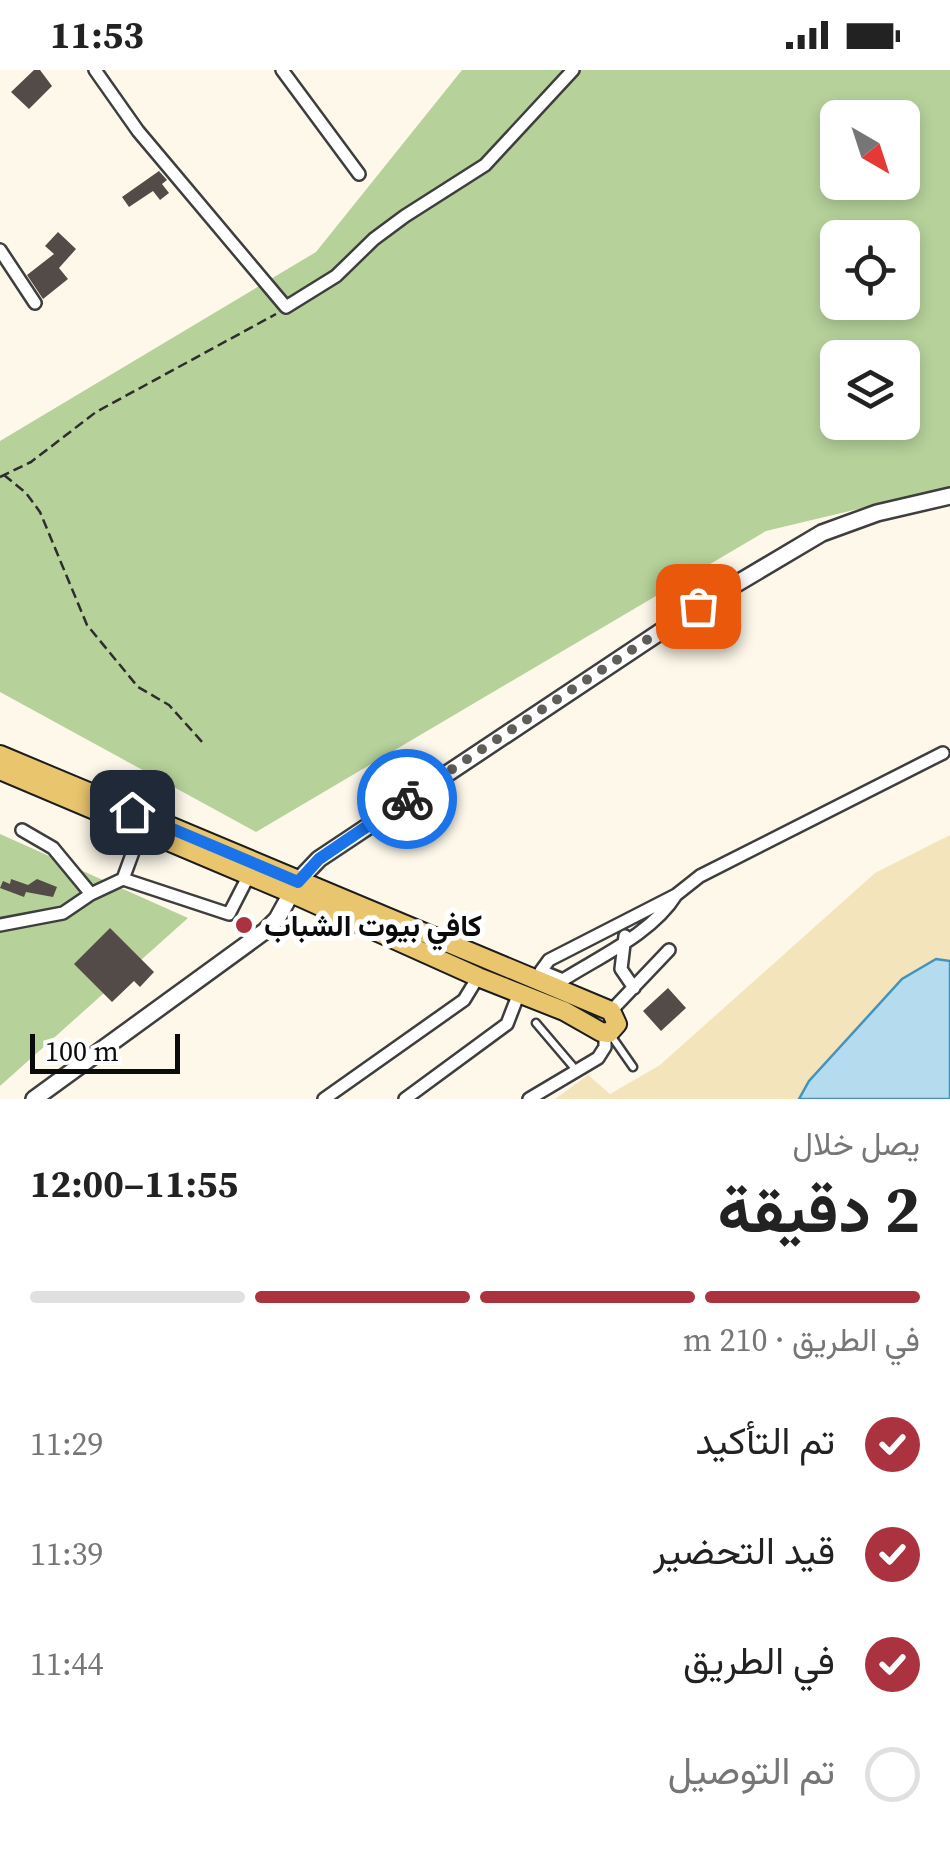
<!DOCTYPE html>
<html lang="ar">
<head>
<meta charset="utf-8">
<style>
  :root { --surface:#fff; --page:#f2f2f2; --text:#222; --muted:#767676; --line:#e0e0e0; --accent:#aa333f }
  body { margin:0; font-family:"Source Serif 4",Vazirmatn,serif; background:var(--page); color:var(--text); direction:rtl; height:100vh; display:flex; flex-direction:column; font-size:38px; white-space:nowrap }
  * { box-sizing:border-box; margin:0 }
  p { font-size:32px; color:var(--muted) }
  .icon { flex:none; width:55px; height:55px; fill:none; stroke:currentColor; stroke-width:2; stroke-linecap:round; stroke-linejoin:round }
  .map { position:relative; height:1029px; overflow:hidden; direction:ltr }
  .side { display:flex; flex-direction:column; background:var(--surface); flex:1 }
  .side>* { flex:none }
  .needle { width:65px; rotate:141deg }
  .fabs { position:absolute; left:820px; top:30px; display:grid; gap:20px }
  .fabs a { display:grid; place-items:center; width:100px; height:100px; border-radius:15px; background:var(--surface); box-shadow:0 5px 15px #0003; font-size:50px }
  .scale { position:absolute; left:30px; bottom:25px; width:150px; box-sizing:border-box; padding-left:10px; border:5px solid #0b0b0b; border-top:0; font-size:28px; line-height:35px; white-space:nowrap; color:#0b0b0b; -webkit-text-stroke:8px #fff; paint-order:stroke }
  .pin { position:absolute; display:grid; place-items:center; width:85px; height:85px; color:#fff; margin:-42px; border-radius:20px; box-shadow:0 5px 15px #0006 }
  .courier { position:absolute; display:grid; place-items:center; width:100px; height:100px; margin:-50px; border:8px solid #1a73e8; border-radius:50%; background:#fff; color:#222; box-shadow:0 2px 12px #0007 }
  .overview em { font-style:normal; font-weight:700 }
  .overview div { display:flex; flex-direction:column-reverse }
  .overview { display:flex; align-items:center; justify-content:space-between; height:170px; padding:0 30px }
  h1 { font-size:65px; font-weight:700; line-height:75px }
  .bar { display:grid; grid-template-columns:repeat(4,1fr); gap:15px 10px; align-content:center; height:120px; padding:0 30px }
  .bar i { height:12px; border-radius:8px; background:var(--line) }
  .bar .active { background:var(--accent) }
  .bar p { grid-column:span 4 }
  ol { padding:0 30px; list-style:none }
  li { display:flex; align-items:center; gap:30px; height:110px }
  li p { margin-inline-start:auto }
  li .icon { padding:10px; border-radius:50%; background:var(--accent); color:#fff; stroke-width:4 }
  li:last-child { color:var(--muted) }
  li i { width:55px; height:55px; border:5px solid var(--line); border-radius:50% }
  .status { display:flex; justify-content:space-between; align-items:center; height:70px; padding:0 50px; background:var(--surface); direction:ltr }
  .status svg { height:28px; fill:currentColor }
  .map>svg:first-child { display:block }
  .forest { fill:#b6d19a; fill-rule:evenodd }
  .sand { fill:#f3e4bc }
  .water { fill:#b5dcee; stroke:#4493bd; stroke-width:2.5 }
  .building { fill:#524b48 }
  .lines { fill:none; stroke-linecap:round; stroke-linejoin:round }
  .service-casing { stroke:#3e3e3e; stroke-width:11 }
  .minor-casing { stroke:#3e3e3e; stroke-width:16 }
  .tertiary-casing { stroke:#3e3e3e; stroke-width:20 }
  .primary-casing { stroke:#1c1c1c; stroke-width:22 }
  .path { stroke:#2d2d2d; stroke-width:2.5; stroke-dasharray:10 5; stroke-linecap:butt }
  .service { stroke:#fff; stroke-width:6 }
  .minor { stroke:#fff; stroke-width:11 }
  .tertiary { stroke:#fff; stroke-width:15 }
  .primary { stroke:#e9c56e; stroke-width:18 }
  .done { stroke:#605e59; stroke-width:10; stroke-dasharray:0 18 }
  .route { stroke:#1a73e8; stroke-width:12 }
  .poi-dot { fill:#aa333f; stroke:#fff; stroke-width:4 }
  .labels { text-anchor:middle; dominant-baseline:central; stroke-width:10; stroke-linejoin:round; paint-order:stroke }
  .poi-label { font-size:30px; font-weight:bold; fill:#0b0b0b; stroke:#fff; text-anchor:start }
</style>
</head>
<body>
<div class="status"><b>11:53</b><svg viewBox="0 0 49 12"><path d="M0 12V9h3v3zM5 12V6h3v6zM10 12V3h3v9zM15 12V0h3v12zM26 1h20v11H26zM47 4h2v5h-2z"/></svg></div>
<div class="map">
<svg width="950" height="1029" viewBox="0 0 950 1029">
  <rect width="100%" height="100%" fill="#fdf8ea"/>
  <!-- forest -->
  <path class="forest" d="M462 0H950V417L766 461 256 762 0 622V371L316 182ZM838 48H902V112H838ZM838 168H902V232H838ZM838 288H902V352H838Z
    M0 764 188 848 0 1016Z"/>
  <!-- sand -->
  <path class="sand" d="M950 765V891L936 889 809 1011 799 1029H555L588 1005 610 1024 660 995 875 803Z"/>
  <!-- water -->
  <path class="water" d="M936 889 950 891V1029H799L809 1011 902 909Z"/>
  <!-- building -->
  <path class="building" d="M34 0H40L52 16 29 39 11 22Z
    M159 101 167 110 162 114 169 123 160 130 153 121 129 137 122 127Z
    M58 162 76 179 59 198 68 209 43 229 27 205 54 184 45 176Z
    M11 809 28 815 37 809 57 817 53 827 26 822 24 827 0 818 3 811 10 814Z
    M110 858 154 902 140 917 134 911 112 932 74 894Z
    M668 918 686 938 661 961 643 941Z"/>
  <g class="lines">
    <!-- service casing -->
    <g class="service-casing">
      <path id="service" d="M536 953 576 1000
        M610 964 633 997"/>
    </g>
    <!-- minor casing -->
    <g class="minor-casing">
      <path id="minor" d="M95 0 138 61 286 237 336 206 374 169 405 146 485 95 573 0
        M282 0 359 104
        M0 180 35 233
        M22 760 53 778 91 824 123 809
        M141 760 123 809 229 844 249 805
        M676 825C653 862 603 885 566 908L563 910 541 901 549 890 676 825 700 806 943 683
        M0 855 63 843 91 824
        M625 866 621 899 634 918
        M611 941 669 880
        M324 1029 464 930 478 907
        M405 1029 507 954 519 923
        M529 1029 598 988 605 977V963"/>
    </g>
    <!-- tertiary casing -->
    <g class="tertiary-casing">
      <path id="tertiary" d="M34 1029 265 861 277 849 298 811 319 789 699 536 822 463 877 443 950 426"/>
    </g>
    <!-- primary casing -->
    <g class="primary-casing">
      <path id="primary" d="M0 685 611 941 617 954 609 963 601 962 564 941 478 907 291 823 0 700"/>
    </g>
    <!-- path -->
    <path class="path" d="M4 405 26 423 40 442 87 555 138 617 169 635 203 673
      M0 407 31 392 96 342 276 244"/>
    <!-- service -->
    <use href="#service" class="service"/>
    <!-- minor -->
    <use href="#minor" class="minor"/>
    <!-- tertiary -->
    <use href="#tertiary" class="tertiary"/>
    <!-- primary -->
    <use href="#primary" class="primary"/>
  </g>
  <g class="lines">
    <!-- done -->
    <path class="done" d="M407 729 698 536"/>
    <!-- route -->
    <path class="route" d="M132 742 298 812 319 789 407 729"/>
  </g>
  <!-- markers -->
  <circle class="poi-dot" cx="244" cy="855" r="10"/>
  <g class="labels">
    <!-- poi labels -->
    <g class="poi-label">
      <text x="264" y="855">كافي بيوت الشباب</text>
    </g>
  </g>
</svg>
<div class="fabs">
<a><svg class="needle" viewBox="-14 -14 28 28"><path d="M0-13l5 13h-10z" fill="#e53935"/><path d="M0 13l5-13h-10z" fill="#767676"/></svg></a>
<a><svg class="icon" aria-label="locate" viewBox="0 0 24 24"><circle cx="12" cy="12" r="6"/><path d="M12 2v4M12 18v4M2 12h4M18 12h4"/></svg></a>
<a><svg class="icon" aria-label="layers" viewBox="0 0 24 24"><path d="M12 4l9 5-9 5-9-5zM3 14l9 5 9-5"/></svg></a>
</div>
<div class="scale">100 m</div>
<div class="pin" style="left:698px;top:536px;background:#ea580c"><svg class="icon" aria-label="bag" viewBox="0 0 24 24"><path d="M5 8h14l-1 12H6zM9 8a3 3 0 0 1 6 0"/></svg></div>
<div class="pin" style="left:132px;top:742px;background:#1f2937"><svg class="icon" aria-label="home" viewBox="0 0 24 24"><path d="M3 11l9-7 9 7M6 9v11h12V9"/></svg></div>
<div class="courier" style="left:407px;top:729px"><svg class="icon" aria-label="bike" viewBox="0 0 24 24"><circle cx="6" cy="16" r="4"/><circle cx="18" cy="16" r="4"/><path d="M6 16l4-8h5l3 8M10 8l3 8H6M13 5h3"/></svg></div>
</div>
<section class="side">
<div class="overview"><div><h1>2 دقيقة</h1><p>يصل خلال</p></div><em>11:55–12:00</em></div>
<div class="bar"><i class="active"></i><i class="active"></i><i class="active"></i><i></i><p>في الطريق · 210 m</p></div>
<ol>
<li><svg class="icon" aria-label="check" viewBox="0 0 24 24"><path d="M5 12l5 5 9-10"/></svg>تم التأكيد<p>11:29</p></li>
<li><svg class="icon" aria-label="check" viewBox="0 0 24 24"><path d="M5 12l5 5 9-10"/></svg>قيد التحضير<p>11:39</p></li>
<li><svg class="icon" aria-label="check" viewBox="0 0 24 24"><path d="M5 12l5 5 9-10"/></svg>في الطريق<p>11:44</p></li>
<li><i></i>تم التوصيل</li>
</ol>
</section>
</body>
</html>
